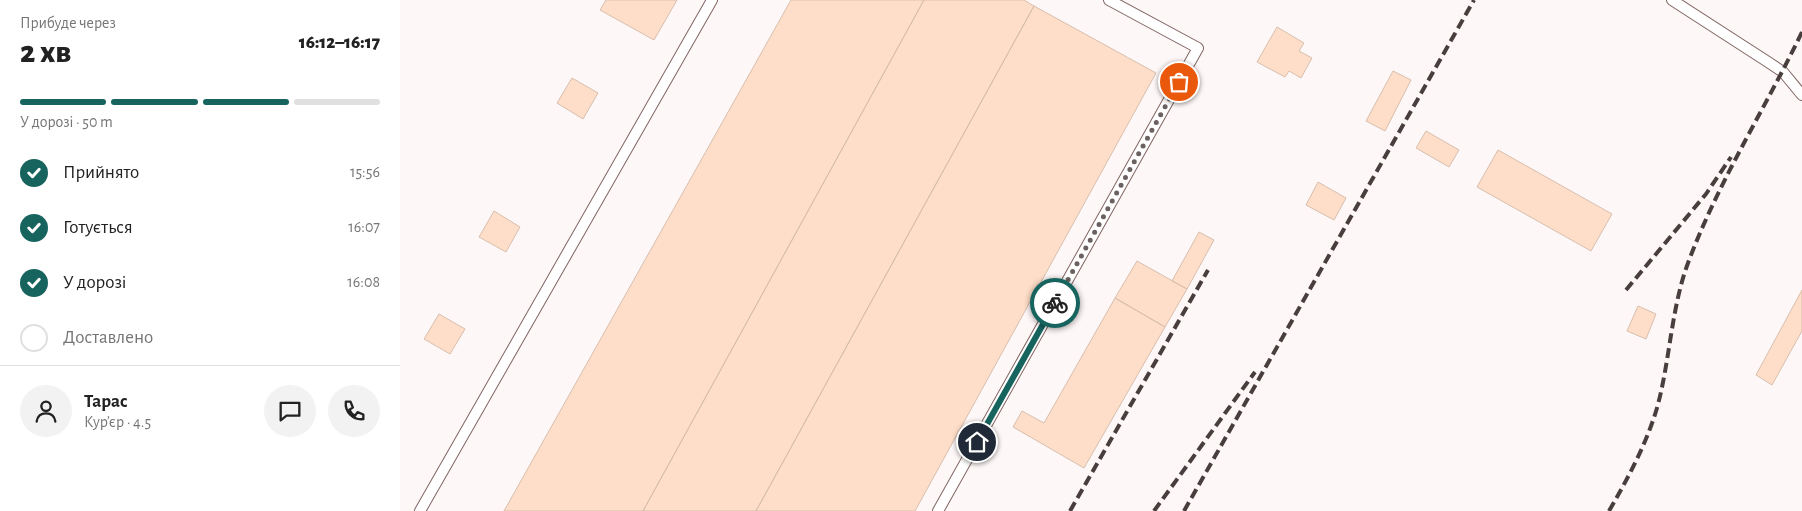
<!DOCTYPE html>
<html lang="uk">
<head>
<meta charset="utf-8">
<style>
  :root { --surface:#fff; --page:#f2f2f2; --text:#222; --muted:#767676; --line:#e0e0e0; --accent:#17645f }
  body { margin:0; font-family:"Alegreya Sans",sans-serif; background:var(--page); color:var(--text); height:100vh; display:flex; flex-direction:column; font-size:19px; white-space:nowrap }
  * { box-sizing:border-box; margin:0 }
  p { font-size:16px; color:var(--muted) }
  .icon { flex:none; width:28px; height:28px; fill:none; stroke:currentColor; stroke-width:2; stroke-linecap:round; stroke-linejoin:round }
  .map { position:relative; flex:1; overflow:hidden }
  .drawer { display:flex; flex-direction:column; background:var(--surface); width:400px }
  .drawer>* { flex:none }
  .pin { position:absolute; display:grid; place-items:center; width:42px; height:42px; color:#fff; margin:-21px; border:2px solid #fff; border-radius:50%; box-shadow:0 1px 5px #0007 }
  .courier { position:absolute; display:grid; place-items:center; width:50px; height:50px; margin:-25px; border:4px solid #17645f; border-radius:50%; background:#fff; color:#222; box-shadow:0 1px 6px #0007 }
  .headline em { font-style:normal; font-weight:800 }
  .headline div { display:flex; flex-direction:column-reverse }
  .headline { display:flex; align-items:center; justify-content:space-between; height:85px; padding:0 20px }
  h1 { font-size:32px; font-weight:800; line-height:38px }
  .bar { display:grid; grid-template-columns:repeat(4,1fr); gap:8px 5px; align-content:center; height:60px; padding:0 20px }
  .bar i { height:6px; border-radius:4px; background:var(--line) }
  .bar .selected { background:var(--accent) }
  .bar p { grid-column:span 4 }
  .line { display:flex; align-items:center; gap:12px; padding:0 20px; border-top:1px solid var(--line) }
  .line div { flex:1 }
  .round { display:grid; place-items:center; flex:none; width:52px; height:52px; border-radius:26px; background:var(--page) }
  ol { padding:0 20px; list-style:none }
  li { display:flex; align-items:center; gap:15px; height:55px }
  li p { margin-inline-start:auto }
  li .icon { padding:5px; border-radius:50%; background:var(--accent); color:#fff; stroke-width:4 }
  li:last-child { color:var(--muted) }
  li i { width:28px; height:28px; border:2px solid var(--line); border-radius:50% }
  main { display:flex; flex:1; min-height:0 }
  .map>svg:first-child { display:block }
  .building { fill:#fedec8; stroke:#d7bead }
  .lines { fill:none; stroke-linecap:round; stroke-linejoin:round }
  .lane-casing { stroke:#816562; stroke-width:12 }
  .lane { stroke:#fff; stroke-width:10 }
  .rail { stroke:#493e3e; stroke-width:4; stroke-dasharray:10 5; stroke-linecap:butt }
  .done { stroke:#6a6160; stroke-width:5; stroke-dasharray:0 9 }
  .route { stroke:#17645f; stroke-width:6 }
</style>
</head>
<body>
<main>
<section class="drawer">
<div class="headline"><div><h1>2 хв</h1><p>Прибуде через</p></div><em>16:12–16:17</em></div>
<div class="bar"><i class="selected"></i><i class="selected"></i><i class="selected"></i><i></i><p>У дорозі · 50 m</p></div>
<ol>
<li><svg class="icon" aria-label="check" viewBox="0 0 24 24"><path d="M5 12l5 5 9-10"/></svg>Прийнято<p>15:56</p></li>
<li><svg class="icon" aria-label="check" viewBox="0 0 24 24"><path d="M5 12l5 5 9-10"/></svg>Готується<p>16:07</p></li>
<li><svg class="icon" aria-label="check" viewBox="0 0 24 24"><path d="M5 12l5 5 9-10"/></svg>У дорозі<p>16:08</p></li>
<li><i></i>Доставлено</li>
</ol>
<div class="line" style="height:90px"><a class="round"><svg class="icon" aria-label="person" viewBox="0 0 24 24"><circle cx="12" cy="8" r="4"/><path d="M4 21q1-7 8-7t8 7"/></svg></a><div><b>Тарас</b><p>Кур’єр · 4.5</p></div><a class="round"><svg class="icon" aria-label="chat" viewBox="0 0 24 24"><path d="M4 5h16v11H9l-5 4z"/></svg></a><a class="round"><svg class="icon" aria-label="phone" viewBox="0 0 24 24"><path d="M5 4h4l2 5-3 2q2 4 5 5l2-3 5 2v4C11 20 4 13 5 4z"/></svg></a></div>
</section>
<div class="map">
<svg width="1402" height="511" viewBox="0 0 1402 511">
  <rect width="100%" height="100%" fill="#fef7f7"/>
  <!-- building -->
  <path class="building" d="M206 0H277L254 40 200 10Z
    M391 0H524L243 511H104Z
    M524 0H624L634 6 356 511H243Z
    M634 6 756 73 515 511H356Z
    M877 27 904 43 899 51 912 58 901 78 889 71 885 77 857 62Z
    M993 71 1011 80 985 131 966 121Z
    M172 78 198 93 183 119 157 103Z
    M1026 131 1059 150 1049 167 1016 148Z
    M1098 150 1212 214 1191 251 1077 187Z
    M918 182 946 198 934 220 906 205Z
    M94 211 120 227 106 252 79 237Z
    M799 232 814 240 787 289 772 281Z
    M737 261 787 289 765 327 715 298Z
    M1402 290V331L1372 385 1356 375Z
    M715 298 765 327 684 468 613 427 622 411 644 423Z
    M1238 306 1256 314 1246 339 1227 331Z
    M39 314 65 329 50 354 24 339Z"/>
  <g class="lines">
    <!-- lane casing -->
    <g class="lane-casing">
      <path id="lane" d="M1272 0 1368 62 1383 72 1402 95
        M20 511 312 0
        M538 511 798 48 709 0"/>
    </g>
    <!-- lane -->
    <use href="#lane" class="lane"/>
    <!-- rail -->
    <path class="rail" d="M1226 290 1306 194 1331 157
      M670 511 808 270
      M754 511 855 372
      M784 511 1074 0
      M1209 511C1228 478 1246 445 1257 408 1270 361 1271 309 1288 263 1318 182 1365 109 1402 32"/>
  </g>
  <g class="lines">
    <!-- done -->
    <path class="done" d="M655 303 779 82"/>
    <!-- route -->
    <path class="route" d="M577 442 655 303"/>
  </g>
</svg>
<div class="pin" style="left:779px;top:82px;background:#ea580c"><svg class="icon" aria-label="bag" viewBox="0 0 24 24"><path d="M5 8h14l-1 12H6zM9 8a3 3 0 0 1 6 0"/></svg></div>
<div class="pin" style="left:577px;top:442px;background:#1f2937"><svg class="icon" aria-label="home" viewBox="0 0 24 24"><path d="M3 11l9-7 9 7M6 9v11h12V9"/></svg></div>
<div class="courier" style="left:655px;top:303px"><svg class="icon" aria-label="bike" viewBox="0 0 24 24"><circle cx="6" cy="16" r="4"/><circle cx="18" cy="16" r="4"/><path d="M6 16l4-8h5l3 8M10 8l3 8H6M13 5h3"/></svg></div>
</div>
</main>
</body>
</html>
